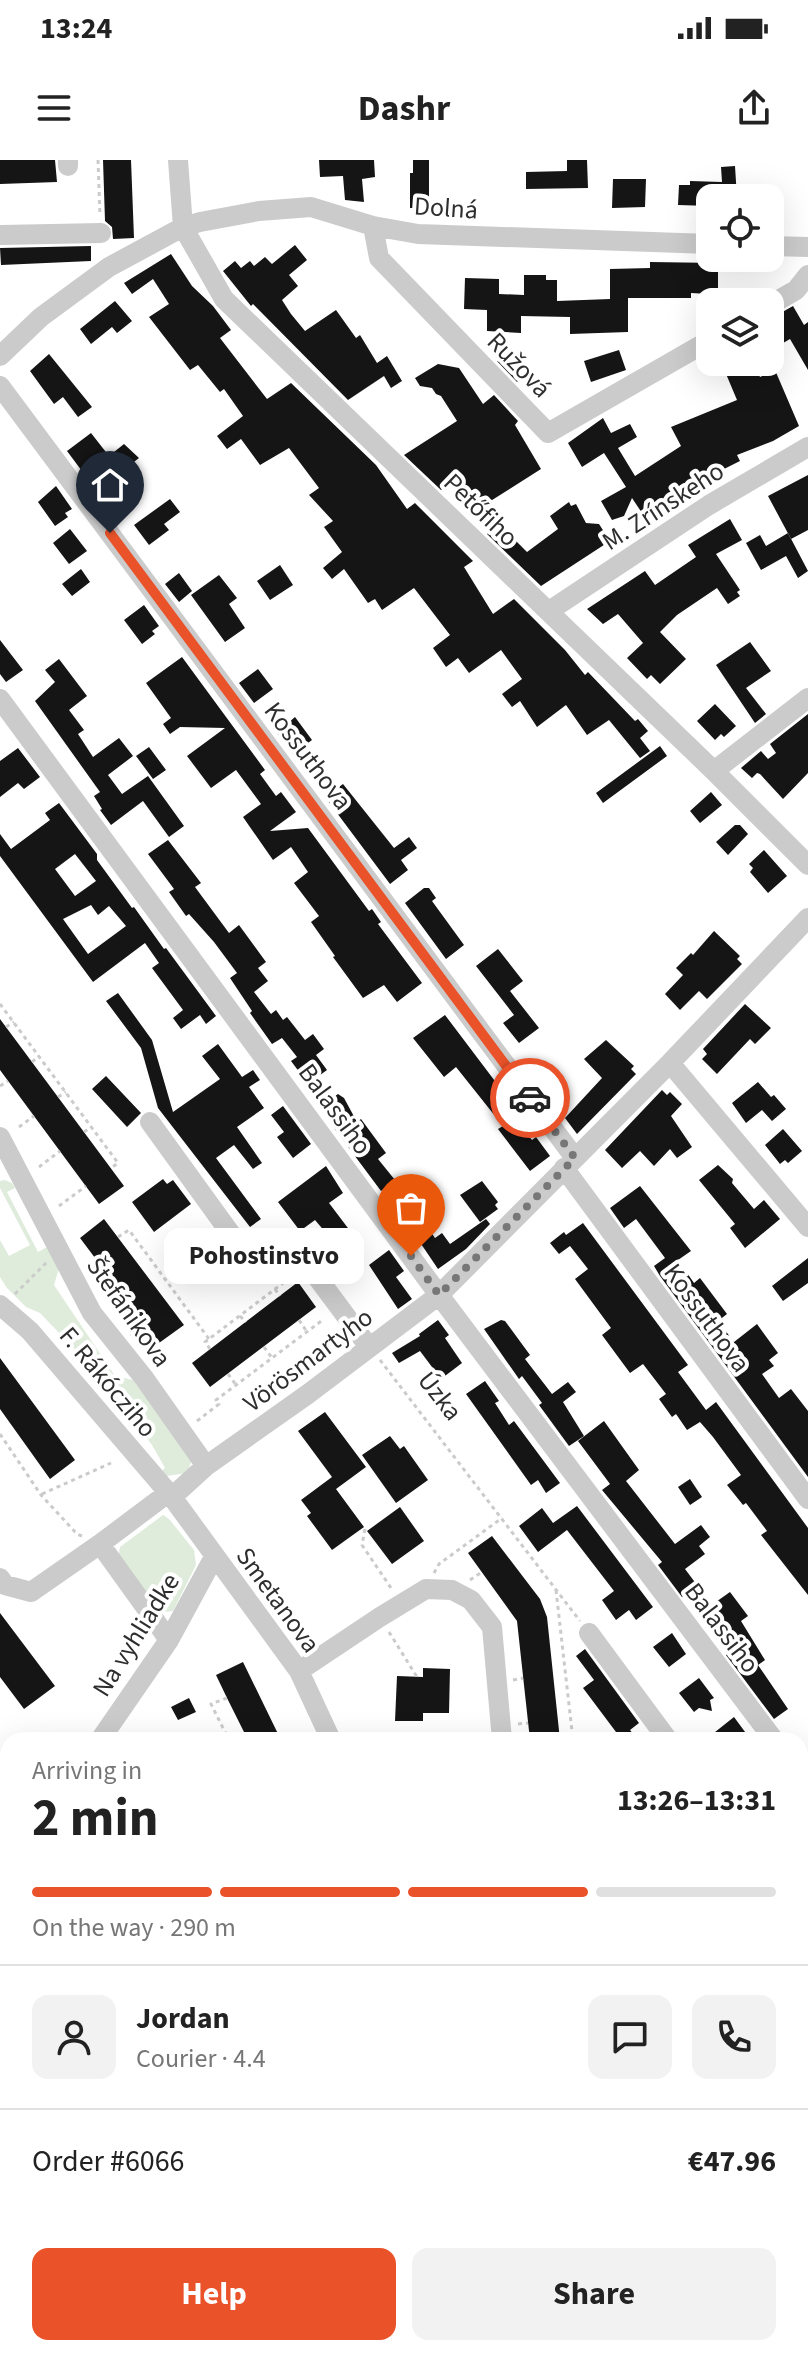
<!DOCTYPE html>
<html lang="en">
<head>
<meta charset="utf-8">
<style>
  :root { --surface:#fff; --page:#f2f2f2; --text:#222; --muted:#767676; --line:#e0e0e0; --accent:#ea532a }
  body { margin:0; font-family:"Source Sans 3",sans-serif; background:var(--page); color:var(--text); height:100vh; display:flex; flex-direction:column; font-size:30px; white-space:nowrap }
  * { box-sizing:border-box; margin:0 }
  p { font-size:26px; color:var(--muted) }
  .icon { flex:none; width:44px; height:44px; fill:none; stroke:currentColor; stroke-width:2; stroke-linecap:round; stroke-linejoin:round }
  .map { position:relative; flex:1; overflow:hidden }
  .details { position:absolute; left:0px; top:1572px; width:808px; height:624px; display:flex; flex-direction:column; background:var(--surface); border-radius:24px 24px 0 0; box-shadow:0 8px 32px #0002 }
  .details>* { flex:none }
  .buttons { position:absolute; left:696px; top:24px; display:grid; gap:16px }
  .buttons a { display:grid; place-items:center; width:88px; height:88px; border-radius:16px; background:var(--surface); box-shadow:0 8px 32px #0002; font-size:40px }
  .pin { position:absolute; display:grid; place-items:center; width:68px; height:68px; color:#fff; margin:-82px -34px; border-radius:50% 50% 50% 0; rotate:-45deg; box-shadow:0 0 8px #0007 }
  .pin .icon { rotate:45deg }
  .courier { position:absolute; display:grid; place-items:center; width:80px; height:80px; margin:-40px; border:6px solid #ea532a; border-radius:50%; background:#fff; color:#222; box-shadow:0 2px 10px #0007 }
  .bubble { position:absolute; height:56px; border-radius:16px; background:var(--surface); box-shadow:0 8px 32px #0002; font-size:26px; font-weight:700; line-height:56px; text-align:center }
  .head em { font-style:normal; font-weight:700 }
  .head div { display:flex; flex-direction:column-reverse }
  .head { display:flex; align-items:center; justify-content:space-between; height:136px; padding:0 32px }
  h1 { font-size:52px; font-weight:700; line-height:60px }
  .bar { display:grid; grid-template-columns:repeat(4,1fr); gap:12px 8px; align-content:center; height:96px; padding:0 32px }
  .bar i { height:10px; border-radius:6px; background:var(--line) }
  .bar .selected { background:var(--accent) }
  .bar p { grid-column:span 4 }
  .line { display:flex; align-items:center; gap:20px; padding:0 32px; border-top:2px solid var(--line) }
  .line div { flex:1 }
  .round { display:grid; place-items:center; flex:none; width:84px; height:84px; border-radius:16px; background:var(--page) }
  .cta { display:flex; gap:16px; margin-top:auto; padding:16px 32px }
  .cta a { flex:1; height:92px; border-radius:16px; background:var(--accent); color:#fff; font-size:32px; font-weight:700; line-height:92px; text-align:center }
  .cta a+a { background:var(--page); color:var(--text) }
  .status { display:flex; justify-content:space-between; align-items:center; height:56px; padding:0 40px; background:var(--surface); direction:ltr }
  .status svg { height:22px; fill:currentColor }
  header { display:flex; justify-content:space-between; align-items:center; height:104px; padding:0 32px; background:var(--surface); font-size:36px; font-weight:700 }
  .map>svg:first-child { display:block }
  .green { fill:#dfecdb }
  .building { fill:#151515; fill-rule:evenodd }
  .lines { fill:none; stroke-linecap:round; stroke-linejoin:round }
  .path { stroke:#cbcbcb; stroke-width:3; stroke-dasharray:4 4; stroke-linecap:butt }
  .minor { stroke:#cbcbcb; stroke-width:20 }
  .done { stroke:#777; stroke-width:8; stroke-dasharray:0 14.4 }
  .route { stroke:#ea532a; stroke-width:10 }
  .labels { text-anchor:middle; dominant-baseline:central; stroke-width:8; stroke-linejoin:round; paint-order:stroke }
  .street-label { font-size:26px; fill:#2e2e2e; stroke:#fff }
</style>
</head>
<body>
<div class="status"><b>13:24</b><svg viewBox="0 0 49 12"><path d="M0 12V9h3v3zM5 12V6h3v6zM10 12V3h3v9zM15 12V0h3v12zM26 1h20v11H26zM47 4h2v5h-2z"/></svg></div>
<header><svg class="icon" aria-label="menu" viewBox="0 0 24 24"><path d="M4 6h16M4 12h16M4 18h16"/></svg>Dashr<svg class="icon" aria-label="share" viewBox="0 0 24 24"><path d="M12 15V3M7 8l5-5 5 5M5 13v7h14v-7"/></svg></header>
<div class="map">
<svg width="808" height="2196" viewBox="0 0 808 2196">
  <rect width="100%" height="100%" fill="#fff"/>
  <!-- green -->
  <path class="green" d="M5 1020 12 1023 15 1028 7 1032 38 1092 47 1087 59 1108 54 1125 115 1216 133 1220 192 1300 187 1313 167 1316 161 1312 165 1308 152 1285 88 1203 40 1153 26 1147 7 1128 0 1117V1080L9 1096 30 1085 0 1028V1021Z
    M163 1355 169 1359 194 1390 196 1405 173 1451 164 1452 153 1448 118 1398 120 1387Z"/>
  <!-- building -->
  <path class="building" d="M0 0H55L57 22 0 24Z
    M103 0H131L134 78 113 79 112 67 105 61Z
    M319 0H374L375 17 362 19 364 42 345 40 343 16 320 17Z
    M413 0H429V56L413 55V48H410V13H413Z
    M567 0H587L588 28 526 29V12L567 11Z
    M735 6 737 38H710V46L678 45 679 25H690V21L722 22 721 7Z
    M613 19H646L645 47 612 48Z
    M295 85 307 100 289 115 298 126 282 140 291 154 305 171 336 150 356 178 360 175 377 203 387 196 402 221 391 228 384 216 348 240 253 144 251 146 223 111 235 101 241 108 250 101 254 106 265 97 272 104Z
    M91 86V101L1 105 0 88Z
    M171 94 192 126 213 146 231 170 220 178 267 239 291 223 376 305 407 349 415 343 473 401 464 407 493 454 514 439 565 490 585 515 588 512 635 561 638 559 648 571 640 578 650 591 640 598 609 560 587 575 566 545 537 567 520 541 512 547 502 534 522 519 501 490 469 513 458 498 446 507 433 488 450 475 414 428 382 450 375 439 368 443 344 409 332 419 323 408 342 392 324 367 333 361 309 335 319 328 289 288 260 305 241 279 227 289 217 276 243 256 224 229 220 232 198 205 190 210 149 157 169 144 153 119 132 134 124 123Z
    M650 102 718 103V129L710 128 709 134 691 133V138H628V172L570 174V157L521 156V173L487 171V150L464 149 465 118 499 119V134L524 135V115H546V120H557V141L610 139V109L650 108Z
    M115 141 132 161 117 173 112 167 91 184 80 169Z
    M793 146 804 165 808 162V210L790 179 778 186 770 171V159Z
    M508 190 528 210 517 222 497 201Z
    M619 190 626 210 591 222 584 201Z
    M49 194 92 247 78 257 63 237 54 244 30 211Z
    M721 202H740L746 215 757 210 760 217 775 210 799 266 773 281 737 295 740 301 686 328 688 332 646 359 632 338 624 356 612 360 601 341 626 327 604 293 582 307 568 283 603 258 611 273 630 264 637 277 618 288 635 316 681 286 671 267 737 240Z
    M438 204 459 208 483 244 494 235 518 261 515 265 541 309 470 354 450 324 441 330 404 295 457 261 441 236 436 234 432 228 420 226 415 218Z
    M91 273 109 296 124 284 139 298 126 308 130 312 115 323 121 330 110 338 107 335 102 338 67 291Z
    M808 315V370L791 379 768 336Z
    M56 326 72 349 65 353 68 357 55 366 38 342Z
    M170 339 180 352 164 364 169 370 149 385 134 365Z
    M569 342 571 346 576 344 586 363 599 364 610 381 541 426 487 374 498 363 527 392 558 369 550 356Z
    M730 359 742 380 716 394 740 430 737 432 740 436 728 444 717 428 677 455 660 472 686 499 660 524 651 515 647 519 627 498 643 483 618 454 603 464 587 449 645 411 655 425 696 397 688 385Z
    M70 369 87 391 69 404 53 383Z
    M788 373 808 411 798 418 786 396 761 410 746 383 760 375 766 386Z
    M280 405 293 425 270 440 257 421Z
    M81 409 90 422 72 436 62 424Z
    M179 413 192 431 179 442 165 424Z
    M219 415 237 438 229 444 245 468 225 482 191 435Z
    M144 445 159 466 152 471 155 474 142 484 124 460Z
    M0 480 23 510 6 522 0 514Z
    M750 482 771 511 746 528 766 554 755 563 716 505Z
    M182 497 265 610 260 614 276 636 281 632 296 652 270 671 308 668 369 751 372 749 381 762 378 764 422 823 397 842 384 825 363 838 333 797 335 796 311 762 319 756 294 723 308 712 291 687 273 700 266 690 243 657 261 644 236 610 211 628 187 596 225 568 180 567 170 574 163 564 171 558 146 523Z
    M59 499 87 536 69 550 84 570 78 574 93 597 119 578 133 596 108 615 122 634 148 616 184 666 169 677 143 641 111 665 100 650 102 649 94 636 100 632 35 541 55 522 45 510Z
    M258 509 273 529 254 543 239 523Z
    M715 544 736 566 724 577 721 574 715 580 697 561Z
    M808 554V613L783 639 760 614 757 613 752 618 741 608 761 591 768 599 776 593 770 584Z
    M282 555 288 563 295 557 312 580 293 594 270 564Z
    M660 586 667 596 603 643 596 633Z
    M149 587 166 610 153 619 136 596Z
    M18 588 40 617 24 629 18 623 0 637V601Z
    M343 624 394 688 409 677 417 688 401 700 408 710 390 724 328 641 335 636 332 632Z
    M711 632 722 645 700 663 690 651Z
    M59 643 97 694V700L132 748 134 747 164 789 166 788 216 856 206 864 200 855 181 869 173 858 183 850 152 808 159 803 145 783 93 822 0 696V674L11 689 50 660 45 653ZM75 694 96 721 75 736 55 709ZM91 745 98 755 109 746 126 766 88 794 63 759Z
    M735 665H740L748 674 728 695 716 682Z
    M168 680 201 723 195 727 229 773 239 765 266 802 258 808 268 821 254 832 271 854 276 850 283 860 287 857 305 880 313 874 324 889 316 895 327 910 312 921 310 917 306 921 291 901 297 897 282 878 272 884 250 853 252 851 230 818 237 813 214 782 189 754 186 756 169 732 174 729 148 694Z
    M764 690 787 716 768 733 750 712 753 708 749 704Z
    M424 728H429L436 738 432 741 464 785 446 799 405 743Z
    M714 771 740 796 737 799 742 804 707 839 699 831 680 850 665 834 683 815 676 808 691 793 693 795Z
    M498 789 523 821 510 831 539 868 519 883 503 863 514 855 476 806Z
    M118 833 152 880 173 952 220 919 202 896 218 884 242 917 253 910 260 920 249 927 264 948 237 967 262 1003 253 1009 234 985 216 998 261 1059 250 1067 158 948 141 888 106 841Z
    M745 844 771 868 755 884 750 879 717 914 702 899 707 894 703 889Z
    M445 855 519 953 514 958 532 980 536 977 550 996 530 1011 498 969 503 966 456 907 444 917 413 878Z
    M0 859 124 1026 99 1044 0 910Z
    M606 880 634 906 631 909 636 914 577 974 565 958 602 918 584 899Z
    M106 916 141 953 127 967 92 929Z
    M758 922 771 937 774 935 786 949 772 961 762 950 746 963 732 943Z
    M662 930 667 935 670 932 682 944 671 956 692 987 677 998 670 989 654 1006 640 991 622 1008 605 990Z
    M338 934 344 938 357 962 361 959 386 993 378 999 395 1020 381 1031 334 968 337 966 322 945Z
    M283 946 311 984 293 998 277 977 284 972 271 955Z
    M783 969 802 991 788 1003 785 1000 780 1004 765 985Z
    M718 1005 733 1019 732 1023 754 1049 764 1040 780 1059 745 1088 730 1068 735 1064 699 1020Z
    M326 1006 343 1033 329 1043 357 1080 336 1094 328 1082 332 1080 315 1060 300 1071 278 1042Z
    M404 1017 422 1041 411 1049 393 1025Z
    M163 1019 167 1024 173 1020 191 1044 154 1072 132 1042Z
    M482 1021 498 1042 495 1045 498 1049 480 1062 460 1035Z
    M640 1026 691 1091 678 1100 694 1123 700 1118 727 1154 718 1161 734 1182 757 1164 778 1193 769 1200 774 1206 762 1214 779 1238 791 1229 808 1251V1317L660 1116 654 1106 665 1098 636 1059 624 1068 610 1048Z
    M421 1058 435 1078 442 1073 450 1084 486 1059 490 1064 466 1089 438 1109 409 1066Z
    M104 1059 184 1165 159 1183 80 1078Z
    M583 1063 688 1205 678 1212 706 1250 716 1242 808 1368V1435L761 1375 767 1371 746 1343 743 1345 727 1325 741 1315 713 1277 700 1262 687 1270 676 1254 672 1257 659 1239 666 1234 643 1204 630 1213 602 1175 611 1168 575 1119 588 1109 570 1086 559 1094 550 1083 564 1072 566 1075Z
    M389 1090 404 1111 396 1117 412 1139 398 1149 369 1105Z
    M808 1098V1123L783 1141 772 1126Z
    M240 1101 248 1112 236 1121 228 1110Z
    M298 1122 316 1147 210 1227 192 1203Z
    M438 1160 449 1175 445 1178 462 1203 441 1219 420 1191 399 1203 392 1193 420 1176 419 1174Z
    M501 1160 505 1161 530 1195 525 1199 552 1234 568 1222 576 1232 563 1242 584 1276 569 1286 539 1245 542 1243 522 1216 519 1219 484 1169Z
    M0 1198 75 1300 50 1319 0 1249Z
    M485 1221 499 1241 495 1243 509 1265 514 1261 560 1323 546 1333 538 1320 531 1325 466 1234Z
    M325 1252 366 1307 336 1329 364 1367 332 1390 307 1356 311 1353 301 1340 332 1317 298 1271Z
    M604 1261 639 1310 626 1321 675 1384 701 1365 710 1377 699 1386 705 1394 685 1409 697 1425 682 1437 658 1405 662 1402 602 1330 610 1324 578 1281Z
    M390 1276 400 1289 404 1286 428 1320 396 1343 362 1295Z
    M690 1319 702 1337 690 1345 678 1327Z
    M577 1346 653 1447 636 1460 629 1450 616 1460 602 1440 614 1431 567 1370 538 1392 519 1366 542 1348 553 1363Z
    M400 1347 424 1381 392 1404 367 1371Z
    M492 1376 540 1439 547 1457 560 1580H530L517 1461 468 1393Z
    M730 1432 748 1456 741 1461 765 1500 758 1505 788 1549 774 1559 726 1495 735 1489 706 1449Z
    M0 1453 55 1526 24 1549 0 1517Z
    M672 1473 686 1494 669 1507 653 1487Z
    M585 1489 639 1563 630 1570 638 1580H622L583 1528 594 1520 576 1496Z
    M243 1502 281 1580H248L227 1538 216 1515Z
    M423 1508 450 1509 449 1553H423V1561H395L397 1516 423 1517Z
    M699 1518 714 1538 710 1540 712 1551 699 1548 694 1552 679 1533Z
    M189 1538 196 1552 178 1560 171 1547Z
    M734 1557 751 1580H705Z"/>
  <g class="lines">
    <!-- path -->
    <path class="path" d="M98 0 100 56
      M0 844 118 1003 111 1008
      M6 867 14 862
      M32 902 39 896
      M0 926 8 921
      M58 937 66 932
      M19 967 34 956
      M84 972 91 967
      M39 1007 60 991
      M59 1046 86 1026
      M118 1077 129 1070 209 1179
      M275 1129 280 1136
      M15 1134 47 1102
      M107 1140 119 1130
      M240 1156 246 1162
      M299 1160 307 1172
      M131 1176 146 1166
      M264 1187 272 1198
      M210 1189 205 1182 291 1117
      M380 1200 580 1461
      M228 1214 236 1225
      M197 1261 219 1244 216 1240 324 1159
      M0 1274 41 1335 77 1374 82 1376
      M42 1334 111 1303
      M365 1369 362 1385 391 1428
      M434 1413 439 1404 502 1358
      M470 1420 482 1412
      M556 1430 573 1580
      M389 1472 417 1517
      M513 1520 523 1518
      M227 1538 211 1544 229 1580
      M518 1564 528 1563
      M438 1575V1580
      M239 1580 246 1577
      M296 2188 350 2196
      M807 2189 808 2190"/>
    <!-- minor -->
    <path class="minor" d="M68 0V6
      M178 0 183 67 224 139 714 611 808 705
      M373 66 379 98 548 273 710 180
      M1 75 101 73
      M770 86 808 87
      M770 145 796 130 808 115
      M0 196 41 157 109 107 183 67 200 62 259 51 311 47 373 66 418 74 710 84
      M0 226 575 998
      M549 451 709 345 808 287
      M0 539 439 1135 774 1580
      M714 611 808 538
      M670 903 808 1067
      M150 962 236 1081C259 1104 284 1085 308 1105L369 1187
      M0 977 92 1153 144 1218 206 1306
      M564 1008 808 1339
      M0 1145 30 1171 172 1337 299 1511 331 1580
      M168 1333 100 1384 169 1480
      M172 1337 206 1306 308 1234 439 1135 670 903 808 758
      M0 1418 5 1425 31 1432 100 1384
      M589 1473 668 1580
      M299 1511 380 1457 426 1429 452 1430 471 1440 492 1467 502 1580
      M100 1580 169 1480 214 1397
      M800 1614 808 1625
      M0 1681 8 1673
      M800 1759 808 1769
      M0 1984 8 1996
      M800 2135 808 2123
      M543 2188 549 2196
      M375 2196 376 2188
      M758 2196 763 2188"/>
  </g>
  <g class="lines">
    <!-- done -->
    <path class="done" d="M411 1096 439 1135 575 998 530 938"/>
    <!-- route -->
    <path class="route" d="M110 373 530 938"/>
  </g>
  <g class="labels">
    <!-- street labels -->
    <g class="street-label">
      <text transform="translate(446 48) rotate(4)">Dolná</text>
      <text transform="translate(519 205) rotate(46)">Ružová</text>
      <text transform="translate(663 346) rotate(-33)">M. Zrínskeho</text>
      <text transform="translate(481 350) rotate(44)">Petőfiho</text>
      <text transform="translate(308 596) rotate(53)">Kossuthova</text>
      <text transform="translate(335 949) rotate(54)">Balassiho</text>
      <text transform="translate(129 1152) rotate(55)">Štefánikova</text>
      <text transform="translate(707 1158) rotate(54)">Kossuthova</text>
      <text transform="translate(308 1200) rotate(-37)">Vörösmartyho</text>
      <text transform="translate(108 1222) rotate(50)">F. Rákócziho</text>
      <text transform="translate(440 1236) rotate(52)">Úzka</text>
      <text transform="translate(278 1440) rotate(54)">Smetanova</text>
      <text transform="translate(722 1468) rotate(53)">Balassiho</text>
      <text transform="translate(136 1475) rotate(-58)">Na vyhliadke</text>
    </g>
  </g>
</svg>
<div class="buttons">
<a><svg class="icon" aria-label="locate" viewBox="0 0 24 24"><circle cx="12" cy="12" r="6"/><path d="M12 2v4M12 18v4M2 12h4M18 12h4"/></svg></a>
<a><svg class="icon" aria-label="layers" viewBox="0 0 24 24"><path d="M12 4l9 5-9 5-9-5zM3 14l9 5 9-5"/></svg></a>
</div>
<div class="pin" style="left:411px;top:1096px;background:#ea580c"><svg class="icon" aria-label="bag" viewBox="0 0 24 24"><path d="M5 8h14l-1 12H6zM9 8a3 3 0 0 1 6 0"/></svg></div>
<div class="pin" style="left:110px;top:373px;background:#1f2937"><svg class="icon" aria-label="home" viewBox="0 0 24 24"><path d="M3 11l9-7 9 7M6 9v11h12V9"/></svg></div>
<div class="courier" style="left:530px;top:938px"><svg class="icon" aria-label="car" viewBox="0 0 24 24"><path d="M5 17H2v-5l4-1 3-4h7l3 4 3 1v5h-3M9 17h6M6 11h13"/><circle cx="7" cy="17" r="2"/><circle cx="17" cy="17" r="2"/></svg></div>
<div class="bubble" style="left:164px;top:1068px;width:200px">Pohostinstvo</div>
<section class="details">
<div class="head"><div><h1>2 min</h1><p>Arriving in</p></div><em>13:26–13:31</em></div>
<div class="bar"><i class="selected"></i><i class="selected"></i><i class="selected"></i><i></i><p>On the way · 290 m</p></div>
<div class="line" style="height:144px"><a class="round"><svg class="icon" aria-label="person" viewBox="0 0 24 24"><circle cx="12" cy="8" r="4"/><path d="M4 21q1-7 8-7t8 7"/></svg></a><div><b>Jordan</b><p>Courier · 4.4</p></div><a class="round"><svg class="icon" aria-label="chat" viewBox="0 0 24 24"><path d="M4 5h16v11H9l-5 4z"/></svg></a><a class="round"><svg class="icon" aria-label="phone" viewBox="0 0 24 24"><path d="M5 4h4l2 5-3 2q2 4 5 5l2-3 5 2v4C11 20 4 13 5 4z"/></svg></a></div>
<div class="line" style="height:104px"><div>Order #6066</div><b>€47.96</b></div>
<div class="cta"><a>Help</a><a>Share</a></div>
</section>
</div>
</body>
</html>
